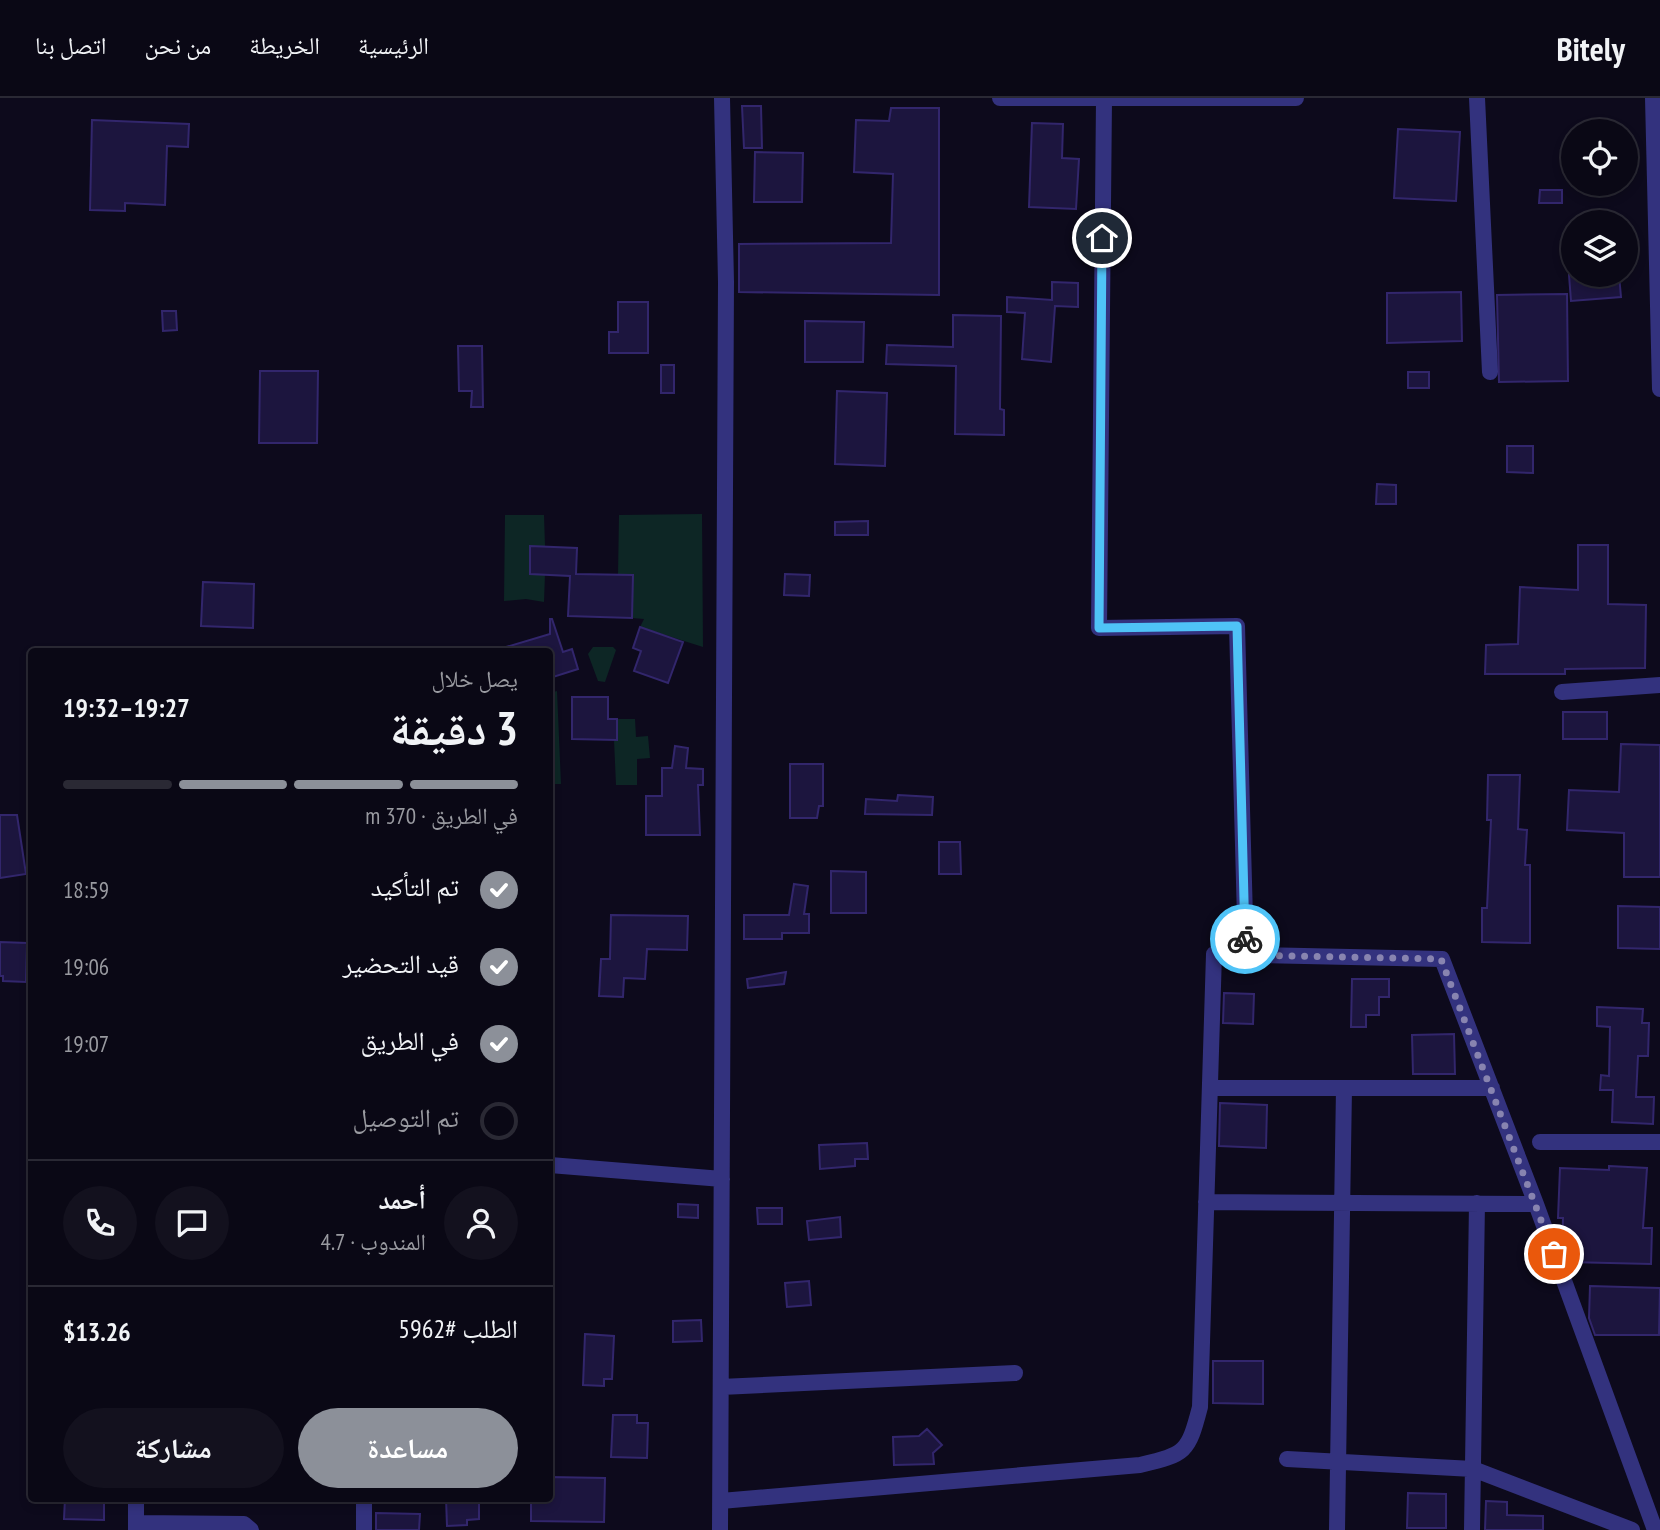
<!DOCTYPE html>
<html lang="ar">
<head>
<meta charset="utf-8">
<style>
  :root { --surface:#0a0815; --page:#13111e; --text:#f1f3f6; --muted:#999aa0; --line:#2a2934; --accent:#8c9099 }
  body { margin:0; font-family:"PT Sans Narrow","Noto Naskh Arabic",sans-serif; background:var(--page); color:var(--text); direction:rtl; height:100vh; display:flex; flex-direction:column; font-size:26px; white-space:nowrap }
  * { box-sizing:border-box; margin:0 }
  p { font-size:23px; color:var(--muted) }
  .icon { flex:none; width:38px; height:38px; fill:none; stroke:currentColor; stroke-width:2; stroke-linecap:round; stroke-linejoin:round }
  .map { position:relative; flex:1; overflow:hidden; direction:ltr }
  .details { position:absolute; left:28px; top:550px; width:525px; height:854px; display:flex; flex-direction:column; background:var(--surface); border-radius:7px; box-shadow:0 4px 10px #0003,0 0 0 2px var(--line); direction:rtl }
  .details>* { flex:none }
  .controls { position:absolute; left:1561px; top:21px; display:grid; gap:14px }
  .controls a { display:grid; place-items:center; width:77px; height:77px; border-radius:50%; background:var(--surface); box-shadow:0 4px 10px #0003,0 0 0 2px var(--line); font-size:35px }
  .pin { position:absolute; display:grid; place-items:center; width:60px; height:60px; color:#fff; margin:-30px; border:4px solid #fff; border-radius:50%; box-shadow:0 2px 7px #0007 }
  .courier { position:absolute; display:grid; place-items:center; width:70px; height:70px; margin:-35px; border:5px solid #4fc3f7; border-radius:50%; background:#fff; color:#222; box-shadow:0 2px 9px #0007 }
  .overview em { font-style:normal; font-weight:700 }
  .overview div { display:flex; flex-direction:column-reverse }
  .overview { display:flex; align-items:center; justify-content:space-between; height:119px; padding:0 35px }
  h1 { font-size:46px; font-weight:700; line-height:52px }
  .bar { display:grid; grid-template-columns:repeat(4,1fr); gap:10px 7px; align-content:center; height:84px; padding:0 35px }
  .bar i { height:9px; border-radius:5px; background:var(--line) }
  .bar .on { background:var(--accent) }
  .bar p { grid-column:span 4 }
  .line { display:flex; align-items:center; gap:18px; padding:0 35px; border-top:2px solid var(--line) }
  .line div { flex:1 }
  .round { display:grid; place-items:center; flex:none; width:74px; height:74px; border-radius:37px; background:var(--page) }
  ol { padding:0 35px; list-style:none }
  li { display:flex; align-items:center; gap:21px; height:77px }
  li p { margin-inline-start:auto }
  li .icon { padding:7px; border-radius:50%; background:var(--accent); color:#fff; stroke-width:4 }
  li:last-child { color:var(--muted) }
  li i { width:38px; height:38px; border:4px solid var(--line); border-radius:50% }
  .primary-button { display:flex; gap:14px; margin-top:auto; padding:14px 35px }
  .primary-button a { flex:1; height:80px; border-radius:42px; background:var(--accent); color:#fff; font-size:28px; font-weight:700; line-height:80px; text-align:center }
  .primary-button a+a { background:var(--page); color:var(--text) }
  header { display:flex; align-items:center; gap:42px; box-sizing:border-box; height:98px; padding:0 35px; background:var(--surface); border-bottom:2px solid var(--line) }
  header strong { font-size:33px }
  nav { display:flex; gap:38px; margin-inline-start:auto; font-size:24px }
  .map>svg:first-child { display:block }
  .green { fill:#0d2625 }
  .building { fill:#1c153e; stroke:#32266c; stroke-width:2 }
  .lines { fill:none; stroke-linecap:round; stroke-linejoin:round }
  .minor { stroke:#33327e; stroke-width:16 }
  .done { stroke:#8884b0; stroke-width:7; stroke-dasharray:0 12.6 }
  .route { stroke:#4fc3f7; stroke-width:9 }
</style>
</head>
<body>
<header>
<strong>Bitely</strong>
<nav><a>الرئيسية</a><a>الخريطة</a><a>من نحن</a><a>اتصل بنا</a></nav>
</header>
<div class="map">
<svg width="1660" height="1432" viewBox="0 0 1660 1432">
  <rect width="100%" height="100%" fill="#0d0a1c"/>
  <!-- green -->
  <path class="green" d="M702 416 703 549 640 529 644 521 632 520 633 477H618L619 417Z
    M505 417H544L545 448H530V475L545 476 544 504 526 501 504 503Z
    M593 549H613L616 552 605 584 598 583 588 556Z
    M557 593 561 686H550V595Z
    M617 621H635L636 639 648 638 650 660 637 661V687H616L614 642H617Z"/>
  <!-- building -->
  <path class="building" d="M742 8H761L762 50H744Z
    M891 10H939V197L739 194V146L891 145 893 76 854 74 856 22 889 23Z
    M92 22 189 26 188 49 167 48 165 107 125 105V113L90 112Z
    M1032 25 1063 26 1062 60 1079 61 1076 111 1029 109Z
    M1398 31 1460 34 1456 103 1394 100Z
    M755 54 803 55 802 104H754Z
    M1540 92H1562V105H1539Z
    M1569 177H1619L1621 199 1571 203Z
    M1052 184 1078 185V209L1055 208 1051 264 1022 261 1025 215 1007 214V199L1052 202Z
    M1461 194 1462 243 1387 245V195Z
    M1567 196 1568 283 1499 284 1497 197Z
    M618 204H648V255H609V234H618Z
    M162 213H176L177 232 163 233Z
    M953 217 1001 218 1000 311 1004 312V337L955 336 956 268 886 266 887 247 953 249Z
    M805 223 864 224 863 264H805Z
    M458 248H482L483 309H471L472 293H459Z
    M661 267H674V295H661Z
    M260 273H318L317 345H259Z
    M1408 274H1429V290H1408Z
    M837 293 887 295 885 368 835 366Z
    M1507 348H1533V375L1507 374Z
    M1377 386 1396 387V406H1376Z
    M868 423V437H835V424Z
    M1578 447H1608V506L1646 507 1645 570 1565 571V576H1485L1486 547 1518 546 1520 489 1578 492Z
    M530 448 577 450 576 476 633 477 632 520 568 518 570 478 530 476Z
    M785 476 810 477 809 498 784 497Z
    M203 484 254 486 253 530 201 528Z
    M550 521H552L563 554 572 551 578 571 550 580V553H504L503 550 550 536Z
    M640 529 683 544 668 585 634 573 641 553 633 550Z
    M572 599H608V621H617V642L572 641Z
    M1563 614H1607V641H1563Z
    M1621 646 1660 647V779H1624V735L1567 732 1569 692 1619 694Z
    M675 648 688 650 686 670 703 671V687H698L700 737H646V698H662V670H672Z
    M790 666H823V708H819L817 720H790Z
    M1488 677H1520L1518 731 1527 732 1525 767H1530V845L1482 844V810H1487L1491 722H1487Z
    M898 697 933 699 932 717 865 716 866 701 897 703Z
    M0 717H17L26 776 0 780Z
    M939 744H960L961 776H939Z
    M831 773 866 774V815H831Z
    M794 786 808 788 804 816H809V835H782V841H744V817H789Z
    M1618 808 1660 809V851L1618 850Z
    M611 817 688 818 687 852 647 851 645 881 624 880 623 899 599 898 601 861H610Z
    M0 844 27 845 26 884 3 883V878H0Z
    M786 874 784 886 748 890 747 881Z
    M1352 881H1389V899H1379V917H1366V929H1351Z
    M1224 895 1254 896 1253 926 1223 925Z
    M1597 909 1643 911 1642 925H1649L1648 958H1638L1636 999H1654L1653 1026 1612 1024 1613 992H1600L1601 977 1609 978 1610 929 1597 928Z
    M1454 936 1455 976H1413L1412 937Z
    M1220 1005 1267 1007 1266 1050 1219 1048Z
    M867 1045 868 1061H855V1068L820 1071 819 1047Z
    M1609 1068 1647 1070 1643 1130H1652L1651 1166 1568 1164 1562 1148 1563 1120H1558L1560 1070 1609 1072Z
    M678 1106 698 1107V1120L678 1119Z
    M757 1110H782V1126H758Z
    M840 1119 841 1139 809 1142 807 1123Z
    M809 1183 811 1207 787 1209 785 1185Z
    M1590 1188 1660 1190 1659 1237H1595L1589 1220Z
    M701 1222 702 1243 673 1244V1223Z
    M585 1236 614 1238 612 1281H604V1288L583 1287Z
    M1213 1263H1263V1306L1213 1305Z
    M613 1317H637V1325H648L647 1360 611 1359Z
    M927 1331 942 1347 933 1355 934 1366 894 1367 893 1339 919 1338Z
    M550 1379 605 1380 604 1424 531 1423V1400H550Z
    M1408 1395 1446 1396V1430H1407Z
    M65 1400H104V1422L64 1421Z
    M446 1400H479V1421L467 1422V1427L447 1428Z
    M1486 1403 1507 1404V1417L1543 1418V1432H1485Z
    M376 1415 420 1416 419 1432H376Z"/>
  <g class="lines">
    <!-- minor -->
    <path class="minor" d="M1000 0H1296
      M1477 0 1490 274
      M1653 0 1660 291
      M1104 1 1099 530 1237 528 1246 857
      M1562 594 1660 587
      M1210 990H1492
      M1540 1044H1660
      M550 1067 722 1081
      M1206 1104 1536 1106
      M721 1289 1015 1275
      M1287 1361 1473 1371 1632 1432
      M721 1403 1140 1367C1186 1356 1188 1355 1200 1309L1214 856 1442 861 1536 1106 1655 1432
      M136 1425 244 1426 251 1432
      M136 1432V1400
      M364 1432V1400
      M720 1432 726 184 722 0
      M1337 1432 1344 990
      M1472 1432 1477 1105"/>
  </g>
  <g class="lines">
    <!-- done -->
    <path class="done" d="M1245 841V857L1441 861 1554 1156"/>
    <!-- route -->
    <path class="route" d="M1102 140 1099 530 1237 528 1245 841"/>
  </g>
</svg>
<div class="controls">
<a><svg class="icon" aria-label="locate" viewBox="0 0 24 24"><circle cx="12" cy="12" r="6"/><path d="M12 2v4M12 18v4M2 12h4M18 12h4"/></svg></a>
<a><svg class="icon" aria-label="layers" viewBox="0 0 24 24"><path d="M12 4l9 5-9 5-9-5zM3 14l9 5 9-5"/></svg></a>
</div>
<div class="pin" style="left:1554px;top:1156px;background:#ea580c"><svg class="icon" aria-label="bag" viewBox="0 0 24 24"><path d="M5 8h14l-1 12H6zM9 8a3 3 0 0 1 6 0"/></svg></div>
<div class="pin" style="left:1102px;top:140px;background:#1f2937"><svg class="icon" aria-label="home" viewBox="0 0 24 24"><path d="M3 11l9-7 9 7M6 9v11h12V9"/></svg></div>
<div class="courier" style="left:1245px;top:841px"><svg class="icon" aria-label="bike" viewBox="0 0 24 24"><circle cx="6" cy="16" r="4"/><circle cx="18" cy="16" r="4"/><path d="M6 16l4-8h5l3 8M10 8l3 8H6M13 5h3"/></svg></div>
<section class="details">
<div class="overview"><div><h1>3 دقيقة</h1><p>يصل خلال</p></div><em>19:27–19:32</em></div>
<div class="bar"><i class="on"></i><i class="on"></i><i class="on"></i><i></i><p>في الطريق · 370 m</p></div>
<ol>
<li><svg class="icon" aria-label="check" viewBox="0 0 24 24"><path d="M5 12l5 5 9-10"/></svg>تم التأكيد<p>18:59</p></li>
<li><svg class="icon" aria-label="check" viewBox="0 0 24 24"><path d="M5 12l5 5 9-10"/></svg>قيد التحضير<p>19:06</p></li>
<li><svg class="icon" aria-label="check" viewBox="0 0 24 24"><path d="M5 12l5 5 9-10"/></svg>في الطريق<p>19:07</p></li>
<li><i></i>تم التوصيل</li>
</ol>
<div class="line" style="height:126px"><a class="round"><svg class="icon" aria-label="person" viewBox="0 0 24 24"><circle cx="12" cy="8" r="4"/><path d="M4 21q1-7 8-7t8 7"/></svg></a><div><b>أحمد</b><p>المندوب · 4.7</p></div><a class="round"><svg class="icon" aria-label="chat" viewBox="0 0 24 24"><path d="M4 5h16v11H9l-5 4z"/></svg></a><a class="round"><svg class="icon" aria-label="phone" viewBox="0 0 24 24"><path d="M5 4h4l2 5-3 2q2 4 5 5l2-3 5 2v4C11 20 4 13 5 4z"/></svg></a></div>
<div class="line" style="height:91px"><div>الطلب #5962</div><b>$13.26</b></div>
<div class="primary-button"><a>مساعدة</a><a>مشاركة</a></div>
</section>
</div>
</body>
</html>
